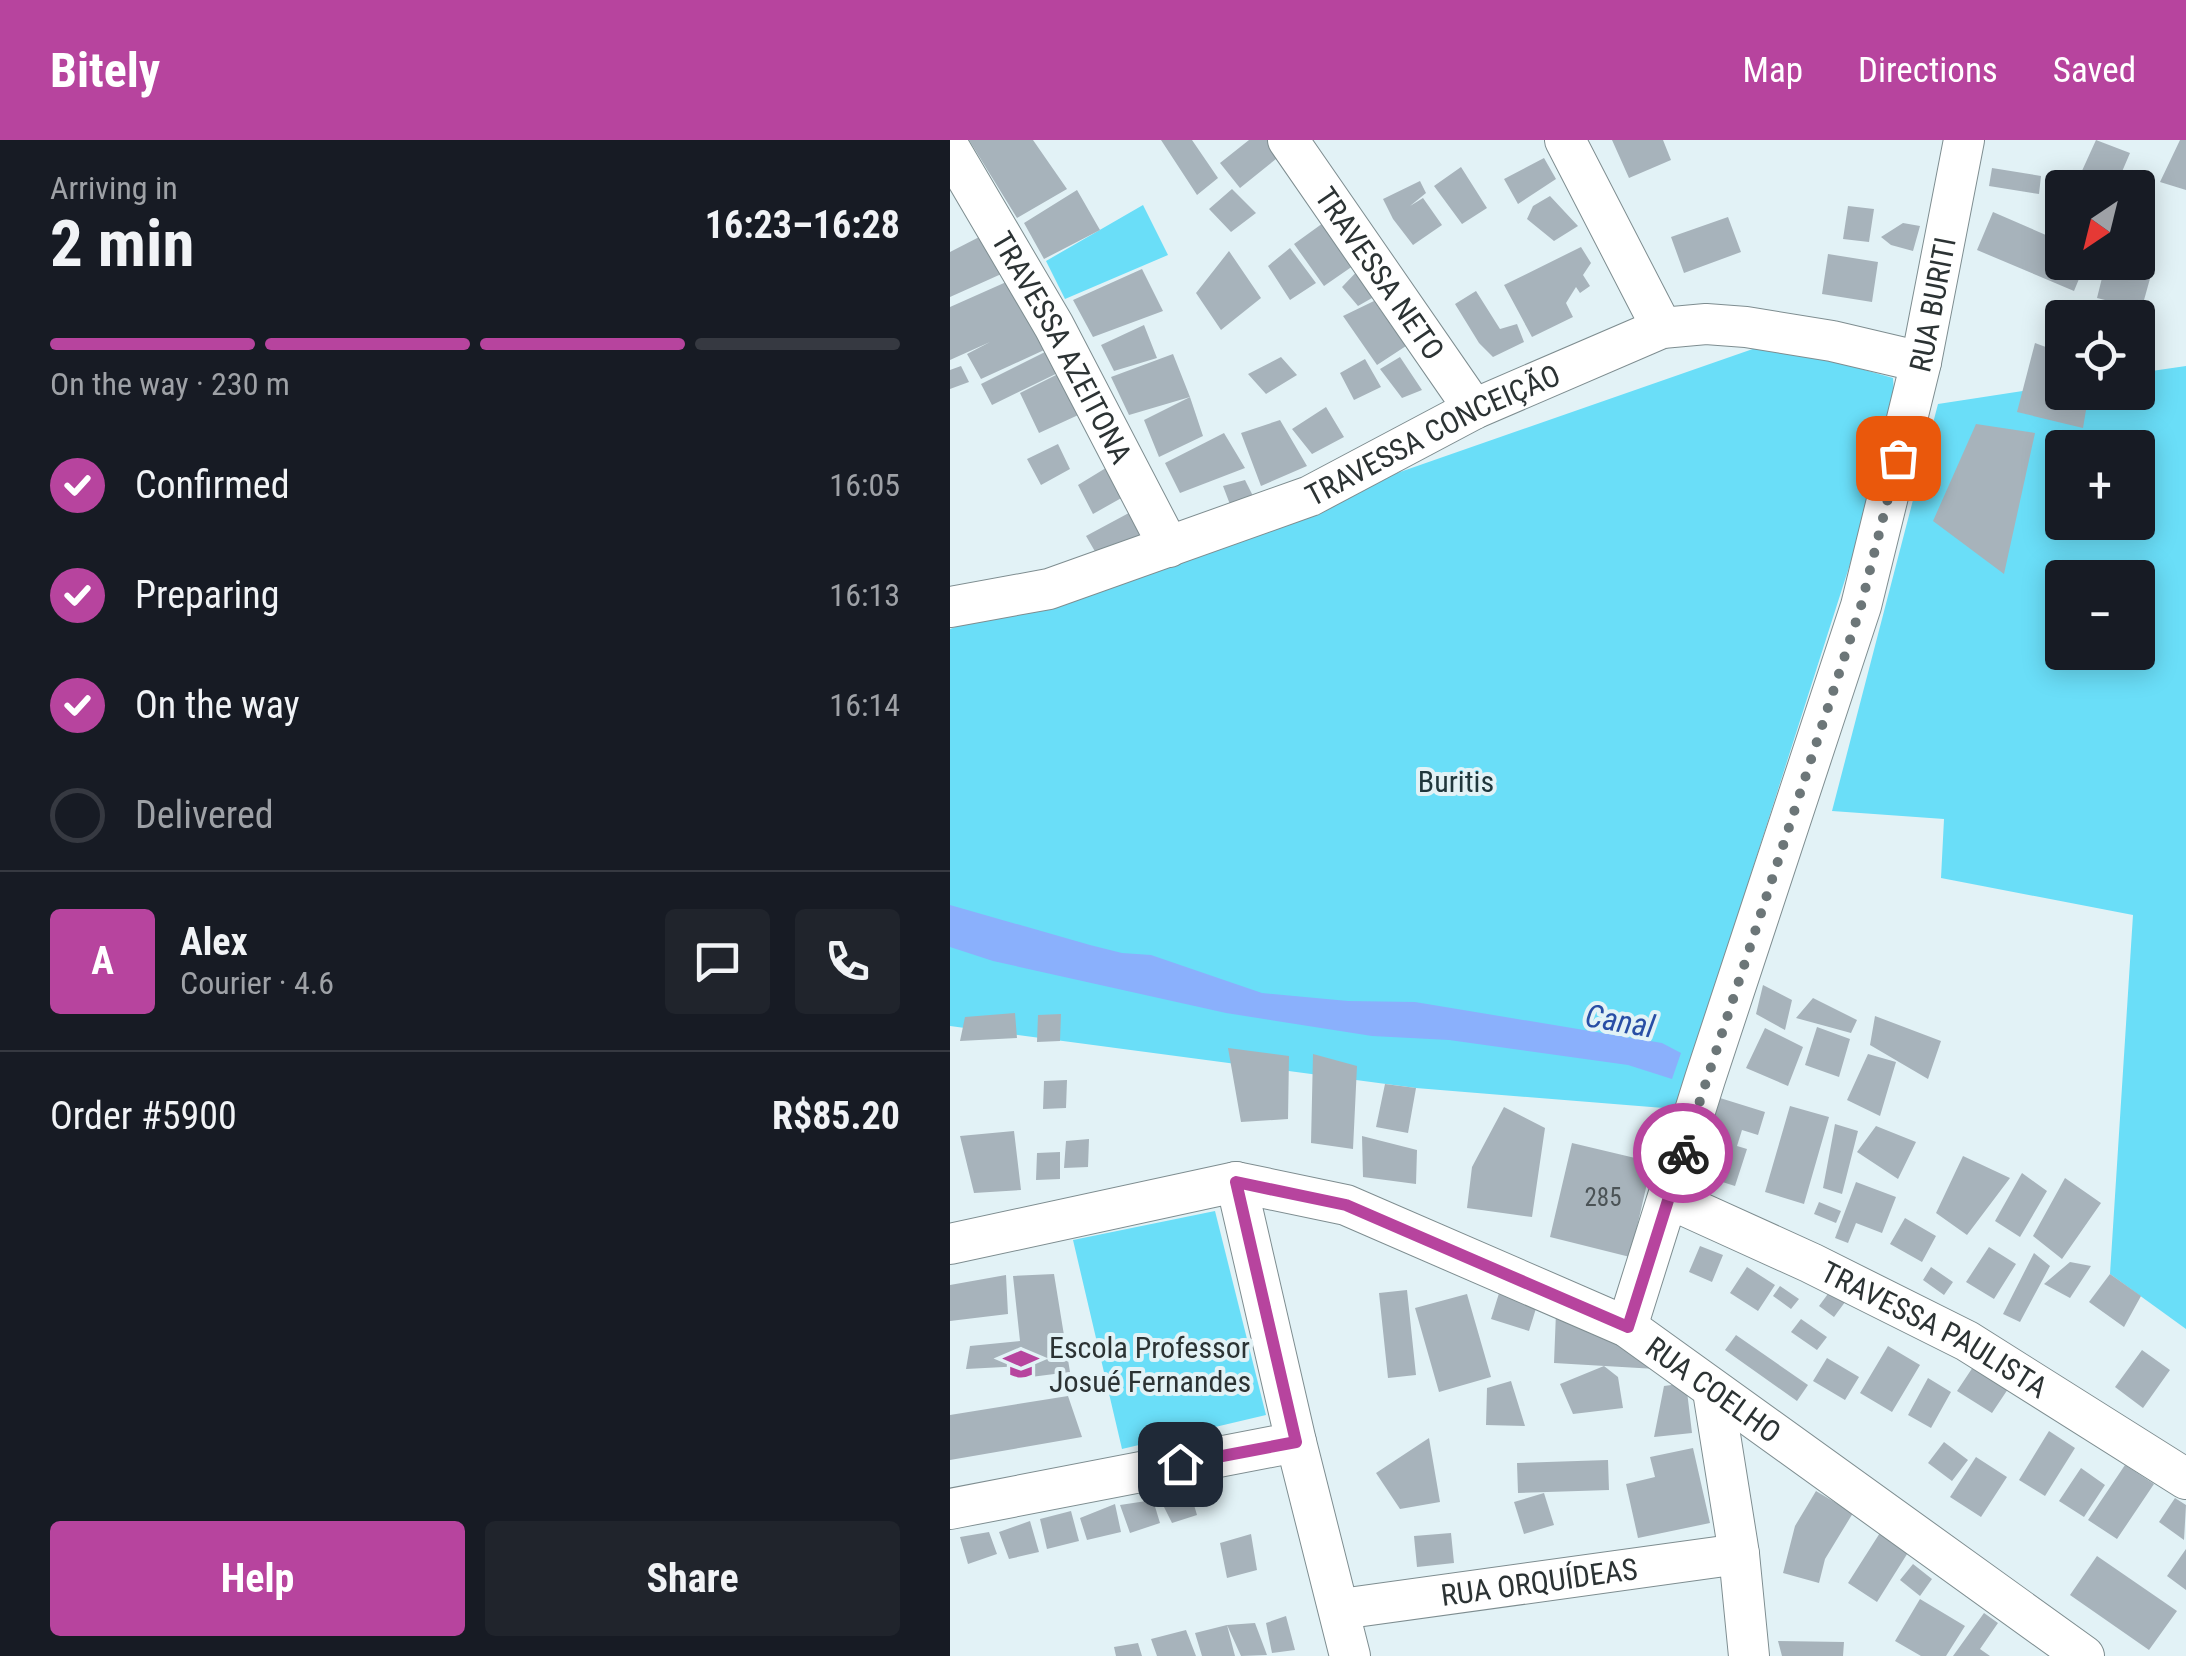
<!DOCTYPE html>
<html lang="en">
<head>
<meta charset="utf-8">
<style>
  :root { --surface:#171b24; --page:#20242c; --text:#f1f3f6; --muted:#9ea1a6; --line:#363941; --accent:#b7449e }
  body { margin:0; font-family:"Roboto Condensed",sans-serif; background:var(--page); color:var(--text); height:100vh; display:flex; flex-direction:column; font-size:38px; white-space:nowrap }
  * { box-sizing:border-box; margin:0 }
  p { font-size:32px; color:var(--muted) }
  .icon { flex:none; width:55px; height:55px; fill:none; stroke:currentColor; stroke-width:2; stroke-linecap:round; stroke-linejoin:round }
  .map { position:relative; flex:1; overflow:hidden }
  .details { display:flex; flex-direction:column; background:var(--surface); width:950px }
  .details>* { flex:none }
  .needle { width:65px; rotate:215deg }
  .controls { position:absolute; left:1095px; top:30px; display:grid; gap:20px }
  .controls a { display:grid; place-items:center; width:110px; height:110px; border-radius:10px; background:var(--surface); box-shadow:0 5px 25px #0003; font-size:50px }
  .pin { position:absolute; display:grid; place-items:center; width:85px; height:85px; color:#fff; margin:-42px; border-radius:20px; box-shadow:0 5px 15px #0006 }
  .courier { position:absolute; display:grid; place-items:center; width:100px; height:100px; margin:-50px; border:8px solid #b7449e; border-radius:50%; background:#fff; color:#222; box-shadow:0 2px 12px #0007 }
  .summary em { font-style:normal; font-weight:700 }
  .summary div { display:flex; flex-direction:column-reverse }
  .summary { display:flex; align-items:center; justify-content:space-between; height:170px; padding:0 50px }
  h1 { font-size:65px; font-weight:700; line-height:75px }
  .bar { display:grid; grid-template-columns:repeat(4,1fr); gap:15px 10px; align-content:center; height:120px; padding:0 50px }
  .bar i { height:12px; border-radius:8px; background:var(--line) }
  .bar .active { background:var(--accent) }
  .bar p { grid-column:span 4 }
  .line { display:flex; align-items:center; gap:25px; padding:0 50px; border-top:2px solid var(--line) }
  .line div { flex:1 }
  .round { display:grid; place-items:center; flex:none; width:105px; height:105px; border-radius:10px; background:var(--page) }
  ol { padding:0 50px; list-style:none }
  li { display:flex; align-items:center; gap:30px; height:110px }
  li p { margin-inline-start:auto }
  li .icon { padding:10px; border-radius:50%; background:var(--accent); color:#fff; stroke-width:4 }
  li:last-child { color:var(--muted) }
  li i { width:55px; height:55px; border:5px solid var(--line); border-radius:50% }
  .button { display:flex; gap:20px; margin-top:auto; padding:20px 50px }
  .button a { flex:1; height:115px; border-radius:10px; background:var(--accent); color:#fff; font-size:40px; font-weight:700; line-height:115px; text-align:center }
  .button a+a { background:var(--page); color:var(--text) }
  header { display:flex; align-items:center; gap:60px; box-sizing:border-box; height:140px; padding:0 50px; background:var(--accent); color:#fff }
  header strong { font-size:48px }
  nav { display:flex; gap:55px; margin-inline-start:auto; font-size:35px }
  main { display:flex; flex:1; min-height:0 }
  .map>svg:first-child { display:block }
  .green { fill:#6adef8; fill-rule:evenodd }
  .water { fill:#8ab0fc }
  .building { fill:#a7b3bb }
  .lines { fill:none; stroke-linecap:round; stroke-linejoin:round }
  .minor-casing { stroke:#7e8d90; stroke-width:42 }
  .minor { stroke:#fff; stroke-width:40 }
  .done { stroke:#6c7678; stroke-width:10; stroke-dasharray:0 18 }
  .route { stroke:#b7449e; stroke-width:12 }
  .labels { text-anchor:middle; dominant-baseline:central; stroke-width:8; stroke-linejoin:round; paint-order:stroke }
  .number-label { font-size:25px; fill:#4b5356 }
  .street-label { font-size:30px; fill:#2c3334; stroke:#e2f2f6 }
  .park-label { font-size:30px; fill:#20373c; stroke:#e2f2f6 }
  .poi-label { font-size:30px; fill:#2c3334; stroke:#e2f2f6; text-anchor:start }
  .water-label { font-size:32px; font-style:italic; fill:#284ea5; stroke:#e2f2f6 }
</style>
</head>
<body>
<header>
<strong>Bitely</strong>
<nav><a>Map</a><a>Directions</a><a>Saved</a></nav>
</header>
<main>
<section class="details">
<div class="summary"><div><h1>2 min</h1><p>Arriving in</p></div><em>16:23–16:28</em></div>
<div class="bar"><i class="active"></i><i class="active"></i><i class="active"></i><i></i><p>On the way · 230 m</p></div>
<ol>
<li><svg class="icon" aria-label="check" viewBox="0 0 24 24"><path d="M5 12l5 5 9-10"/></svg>Confirmed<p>16:05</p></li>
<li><svg class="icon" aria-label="check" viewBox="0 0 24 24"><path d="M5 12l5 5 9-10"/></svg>Preparing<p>16:13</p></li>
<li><svg class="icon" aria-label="check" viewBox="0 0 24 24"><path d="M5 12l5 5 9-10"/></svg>On the way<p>16:14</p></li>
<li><i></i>Delivered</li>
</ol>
<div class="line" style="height:180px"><b class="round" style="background:var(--accent);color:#fff">A</b><div><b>Alex</b><p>Courier · 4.6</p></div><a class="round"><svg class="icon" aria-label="chat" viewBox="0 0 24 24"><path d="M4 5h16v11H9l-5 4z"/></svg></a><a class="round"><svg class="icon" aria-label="phone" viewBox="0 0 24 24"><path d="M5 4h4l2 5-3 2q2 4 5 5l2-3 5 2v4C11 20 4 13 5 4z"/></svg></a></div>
<div class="line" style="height:130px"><div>Order #5900</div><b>R$85.20</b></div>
<div class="button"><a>Help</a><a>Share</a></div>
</section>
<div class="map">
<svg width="1236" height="1516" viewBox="0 0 1236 1516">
  <rect width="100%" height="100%" fill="#e2f2f6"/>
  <!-- green -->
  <path class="green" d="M193 65 218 115 115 159 96 121Z
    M820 203 943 238 946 280 726 969 466 948 0 886V489Z
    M1236 226V1189L1160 1134 1183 775 991 738 994 679 882 671 988 264 1112 245V252H1188V233ZM1112 308H1188V382H1112ZM1112 438H1188V512H1112Z
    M265 1071 316 1275 172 1309 123 1100Z"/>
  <!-- water -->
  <path class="water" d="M0 765 140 805 172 813 201 815 312 853 398 861 465 862 712 903 731 913 722 939 678 925 499 900 422 896 276 873 43 821 0 807Z"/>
  <!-- building -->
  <path class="building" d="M19 0H83L117 49 67 78Z
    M211 0H242L268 38 247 55Z
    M299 0H319L331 15 290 48 270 23Z
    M662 0H713L721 20 679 38Z
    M1146 0 1180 13 1165 48H1132L1126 44Z
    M1230 0H1236V50L1210 42Z
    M594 18 606 39 568 64 554 39Z
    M511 27 537 68 512 84 484 46Z
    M1042 28 1091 36 1089 54 1039 46Z
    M470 41 476 53 460 66 473 58 492 85 463 105 443 79 433 59Z
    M282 49 306 73 281 92 259 69Z
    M127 50 150 90 94 119 74 83Z
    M600 56 628 86 604 101 577 79 583 66Z
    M898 66 924 69 919 102 893 99Z
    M1043 72 1112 102V122H1136L1124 151 1027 110Z
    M778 77 791 112 734 133 721 97Z
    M380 78 413 119 374 146 344 104Z
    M953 83 970 86 963 111 941 105 931 97Z
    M37 93 58 131 0 157V112Z
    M631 107 641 123 633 135 640 146 630 153 626 147 616 163 623 177 582 197 554 145Z
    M340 108 366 143 340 160 318 126Z
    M279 111 311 158 271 190 246 153Z
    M878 114 928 122 922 162 872 154Z
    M1156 122H1174L1201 135 1189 178H1152L1191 169 1147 158Z
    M415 123 436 150 408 166 392 147Z
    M192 129 213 171 143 197 123 160Z
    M63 139 105 205 31 239 17 214 40 202 0 220V167Z
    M526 151 550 189 567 184 574 202 543 217 529 203 505 164Z
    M424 161 456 206 427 225 393 176Z
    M194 185 207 218 164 231 151 205Z
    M1085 203 1112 213V252H1139L1133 288 1067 272Z
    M107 206 118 228 42 265 31 244Z
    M223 214 240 257 179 275 161 237Z
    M331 217 347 235 316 254 298 234Z
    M450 217 472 250 452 258 430 229Z
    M415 219 431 247 404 260 390 233Z
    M11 226 19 242 0 249V230Z
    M118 229 137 271 89 293 70 253Z
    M240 257 253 296 209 317 194 280Z
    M376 267 394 297 362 314 342 289Z
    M330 280 357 326 311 346 291 293Z
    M1026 284 1085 293 1054 434 983 381Z
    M274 293 295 328 230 353 215 323Z
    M108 304 120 329 91 345 77 319Z
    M164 323 182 352 143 374 128 345Z
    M295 340 303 356 281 367 273 346Z
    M190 367 203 395 150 420 136 396Z
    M813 845 842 860 835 890 806 874Z
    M863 858 907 880 901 893 846 878Z
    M65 873 67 898 10 901 15 877Z
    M111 874 110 901 87 902 88 875Z
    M925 876 991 901 978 939 920 905Z
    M867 887 900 899 889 937 855 925Z
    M815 888 853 907 838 946 796 928Z
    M278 908 339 916 338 979 291 982Z
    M363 914 407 926 403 1009 361 1003Z
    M918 914 946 922 930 976 897 960Z
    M117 940 116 968 93 969 94 941Z
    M435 944 466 948 458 993 426 987Z
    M770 958 815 972 808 995 792 990 787 1006 797 1009 785 1046 747 1034Z
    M840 966 879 977 854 1064 815 1052Z
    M554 967 595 988 582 1077 517 1068 522 1027Z
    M885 984 908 991 892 1054 873 1048Z
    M926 986 966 1002 948 1039 907 1012Z
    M64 991 71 1050 24 1053 10 996Z
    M412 996 467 1010 466 1044 413 1037Z
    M139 999 138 1027 114 1028 116 1001Z
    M622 1003 702 1022 680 1117 600 1097Z
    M110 1012V1039L86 1040 87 1013Z
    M1013 1016 1060 1038 1017 1095 986 1073Z
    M1072 1033 1097 1051 1070 1097 1045 1081Z
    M1115 1038 1151 1063 1112 1119 1083 1096Z
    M906 1042 946 1057 932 1093 906 1083 898 1103 885 1098Z
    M869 1062 891 1071 886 1083 864 1074Z
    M955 1078 986 1096 972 1122 940 1104Z
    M750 1106 773 1115 762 1142 739 1132Z
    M1039 1107 1066 1124 1044 1159 1016 1142Z
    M1084 1113 1100 1126 1070 1182 1053 1174Z
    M1120 1122 1141 1126 1120 1158 1094 1144Z
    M797 1127 825 1145 808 1171 780 1153Z
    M981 1127 1003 1142 994 1155 973 1140Z
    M104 1134 120 1232 73 1238V1226L16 1229 20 1206 70 1201 63 1136Z
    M1160 1134 1191 1156 1174 1187 1139 1162Z
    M56 1135 58 1174 0 1181V1145Z
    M830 1146 849 1159 841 1169 823 1156Z
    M883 1147 898 1158 884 1177 869 1166Z
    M457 1150 466 1235 438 1238 429 1153Z
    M550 1150 588 1162 579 1191 541 1179Z
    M517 1154 541 1237 489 1252 465 1168Z
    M606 1172 723 1230 604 1223Z
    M851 1179 877 1197 867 1210 841 1192Z
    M786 1195 858 1245 847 1261 775 1210Z
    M938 1206 970 1225 942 1272 910 1253Z
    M1192 1210 1220 1230 1193 1268 1165 1247Z
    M877 1218 909 1237 895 1260 863 1241Z
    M654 1226 668 1237 673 1268 623 1274 610 1244Z
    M1023 1227 1058 1249 1042 1273 1007 1251Z
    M978 1238 1001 1252 981 1288 958 1275Z
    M561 1241 575 1286 536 1285 537 1248Z
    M736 1243 742 1293 704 1297 714 1246Z
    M118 1256 132 1297 0 1320V1275Z
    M1099 1291 1125 1308 1095 1356 1069 1340Z
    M479 1298 490 1362 450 1369 426 1333Z
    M994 1302 1018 1320 1002 1341 978 1323Z
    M743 1308 760 1383 688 1398 676 1344 705 1337 700 1317Z
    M1026 1317 1057 1337 1031 1377 1000 1357Z
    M658 1320 659 1350 568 1353 567 1323Z
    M1175 1325 1204 1344 1167 1399 1138 1380Z
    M1131 1328 1155 1345 1134 1377 1109 1361Z
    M239 1348 247 1375 222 1383 210 1359Z
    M866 1351 903 1373 875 1419 869 1443 833 1433 845 1386Z
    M594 1353 604 1385 574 1394 564 1362Z
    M1225 1358 1236 1365 1234 1400 1209 1382Z
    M203 1360 210 1383 180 1393 170 1365Z
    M165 1364 171 1392 137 1400 130 1378Z
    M121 1371 129 1401 97 1409 90 1379Z
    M80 1381 89 1412 59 1419 49 1392Z
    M935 1385 964 1403 927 1462 898 1443Z
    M39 1392 47 1414 18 1424 10 1397Z
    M501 1393 504 1423 467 1427 464 1396Z
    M301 1394 307 1430 277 1438 270 1403Z
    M1236 1409V1450L1217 1436Z
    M1147 1416 1227 1471 1199 1510 1120 1455Z
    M963 1424 982 1439 970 1456 950 1440Z
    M970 1459 1015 1486 996 1516H971L945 1501Z
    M1034 1473 1048 1483 1030 1509 1040 1516H1003Z
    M336 1476 345 1510 322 1513 316 1483Z
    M305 1483 317 1515 291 1516 277 1485Z
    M277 1485 285 1516H252L245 1493Z
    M236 1490 246 1516H207L201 1499Z
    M828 1501 894 1502 893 1516H832Z
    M188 1503 192 1516H166L164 1507Z"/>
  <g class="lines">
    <!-- minor casing -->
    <g class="minor-casing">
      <g id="minor">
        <path id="s1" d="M338 0 524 269"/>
        <path d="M615 0 712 188"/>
        <path id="s2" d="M0 9 104 186 219 407"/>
        <path id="s3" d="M0 467 99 449 360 356 524 269 712 188 756 184 796 187 882 201 971 222"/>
        <path d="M286 1042 346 1302 400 1516"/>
        <path id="s4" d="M720 1059 861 1123 1017 1201 1236 1339"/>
        <path id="s5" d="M0 1104 286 1042 396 1065 677 1187 1134 1516"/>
        <path id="s6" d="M677 1187 755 939 911 466 971 222 1014 0"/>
        <path d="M763 1251 789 1414 799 1516"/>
        <path d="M0 1369 346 1302"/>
        <path id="s7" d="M391 1469 789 1414"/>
      </g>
    </g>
    <!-- minor -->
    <use href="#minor" class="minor"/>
  </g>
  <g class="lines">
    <!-- done -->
    <path class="done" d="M733 1013 911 466 948 318"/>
    <!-- route -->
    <path class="route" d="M230 1324 346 1302 286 1042 396 1065 678 1187 733 1013"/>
  </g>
  <!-- icons -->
  <defs>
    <g id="school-bare" transform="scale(2.7)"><path d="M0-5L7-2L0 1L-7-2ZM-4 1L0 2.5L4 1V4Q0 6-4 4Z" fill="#b7449e" stroke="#e2f2f6" stroke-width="2.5" paint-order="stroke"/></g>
  </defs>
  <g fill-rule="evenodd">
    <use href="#school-bare" x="71" y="1224"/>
  </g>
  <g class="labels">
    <!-- number labels -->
    <g class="number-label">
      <text x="653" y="1057">285</text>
    </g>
    <!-- street labels -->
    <g class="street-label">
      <text stroke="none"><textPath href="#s1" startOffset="162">TRAVESSA NETO</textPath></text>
      <text stroke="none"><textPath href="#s6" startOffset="1068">RUA BURITI</textPath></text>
      <text stroke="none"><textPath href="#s2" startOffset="228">TRAVESSA AZEITONA</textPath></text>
      <text stroke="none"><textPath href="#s3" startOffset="515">TRAVESSA CONCEIÇÃO</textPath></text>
      <text stroke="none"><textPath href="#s4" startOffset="295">TRAVESSA PAULISTA</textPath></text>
      <text stroke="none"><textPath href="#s5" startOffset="818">RUA COELHO</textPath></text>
      <text stroke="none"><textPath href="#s7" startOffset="200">RUA ORQUÍDEAS</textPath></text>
    </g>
    <!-- park labels -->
    <g class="park-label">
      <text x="506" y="641">Buritis</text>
    </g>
    <!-- poi labels -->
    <g class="poi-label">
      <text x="99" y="1207">Escola Professor<tspan x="99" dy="34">Josué Fernandes</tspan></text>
    </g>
    <!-- water labels -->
    <g class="water-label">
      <text transform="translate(670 881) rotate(10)">Canal</text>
    </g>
  </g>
</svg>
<div class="controls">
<a><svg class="needle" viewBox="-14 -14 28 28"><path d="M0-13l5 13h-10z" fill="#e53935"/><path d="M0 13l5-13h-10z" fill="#9ea1a6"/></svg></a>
<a><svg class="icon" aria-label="locate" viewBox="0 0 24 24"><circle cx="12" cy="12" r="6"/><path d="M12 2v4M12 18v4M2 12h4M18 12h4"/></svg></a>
<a>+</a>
<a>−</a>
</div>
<div class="pin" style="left:948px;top:318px;background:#ea580c"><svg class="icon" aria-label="bag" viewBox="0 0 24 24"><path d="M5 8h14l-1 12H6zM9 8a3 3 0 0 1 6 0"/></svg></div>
<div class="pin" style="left:230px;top:1324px;background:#1f2937"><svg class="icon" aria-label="home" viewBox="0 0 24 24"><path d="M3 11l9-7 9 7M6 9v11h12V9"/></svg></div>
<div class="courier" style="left:733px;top:1013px"><svg class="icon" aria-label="bike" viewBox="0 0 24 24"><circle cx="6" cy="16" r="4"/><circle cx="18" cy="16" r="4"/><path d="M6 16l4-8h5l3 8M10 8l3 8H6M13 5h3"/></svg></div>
</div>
</main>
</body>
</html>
